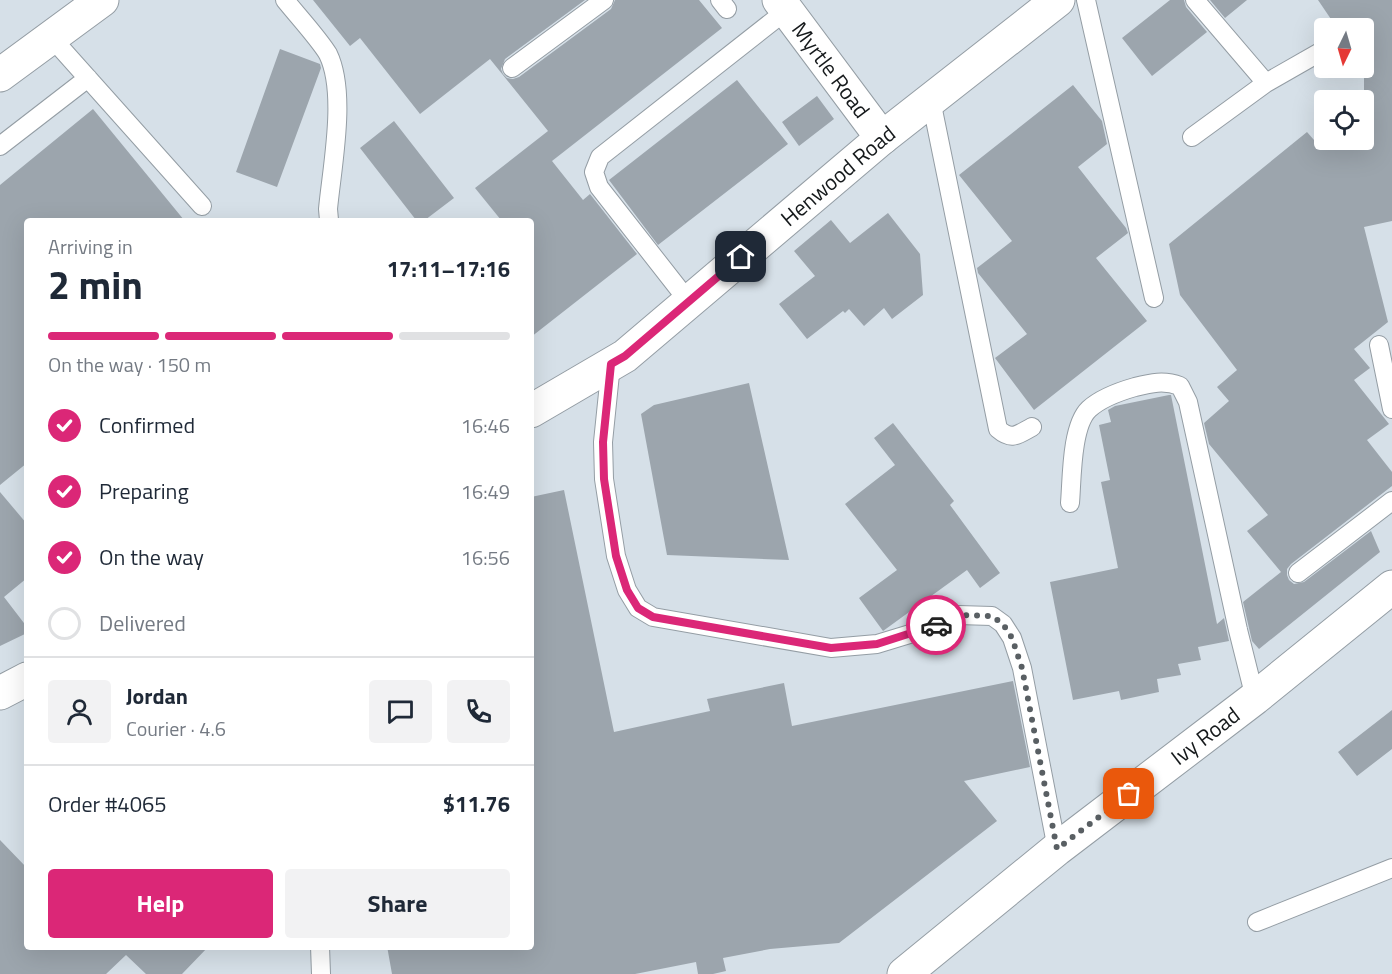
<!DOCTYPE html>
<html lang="en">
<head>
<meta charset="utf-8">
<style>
  :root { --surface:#fff; --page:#f2f2f3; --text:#1f2937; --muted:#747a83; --line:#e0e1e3; --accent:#db2777 }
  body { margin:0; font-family:"Titillium Web",sans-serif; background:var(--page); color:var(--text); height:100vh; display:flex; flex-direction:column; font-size:22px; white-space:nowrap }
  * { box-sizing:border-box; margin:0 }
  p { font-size:20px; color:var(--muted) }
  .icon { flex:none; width:33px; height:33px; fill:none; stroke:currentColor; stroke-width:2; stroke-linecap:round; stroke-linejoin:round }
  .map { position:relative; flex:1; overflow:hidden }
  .side { position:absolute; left:24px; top:218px; width:510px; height:732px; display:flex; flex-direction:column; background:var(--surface); border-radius:6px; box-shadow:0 6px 24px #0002 }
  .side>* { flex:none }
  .needle { width:39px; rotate:185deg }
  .tools { position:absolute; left:1314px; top:18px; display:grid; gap:12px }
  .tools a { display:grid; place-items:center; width:60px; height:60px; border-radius:6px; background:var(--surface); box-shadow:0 6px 24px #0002; font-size:30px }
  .pin { position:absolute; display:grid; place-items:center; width:51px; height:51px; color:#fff; margin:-26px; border-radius:12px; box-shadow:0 3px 9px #0006 }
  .courier { position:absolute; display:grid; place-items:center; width:60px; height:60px; margin:-30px; border:4px solid #db2777; border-radius:50%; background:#fff; color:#222; box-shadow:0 2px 8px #0007 }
  .head em { font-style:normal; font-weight:700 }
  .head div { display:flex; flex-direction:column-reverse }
  .head { display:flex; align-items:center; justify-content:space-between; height:102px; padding:0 24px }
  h1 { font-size:39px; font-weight:700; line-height:45px }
  .bar { display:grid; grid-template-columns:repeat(4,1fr); gap:9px 6px; align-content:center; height:72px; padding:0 24px }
  .bar i { height:8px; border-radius:4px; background:var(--line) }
  .bar .selected { background:var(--accent) }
  .bar p { grid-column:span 4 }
  .line { display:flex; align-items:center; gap:15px; padding:0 24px; border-top:2px solid var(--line) }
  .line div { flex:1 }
  .round { display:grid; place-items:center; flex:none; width:63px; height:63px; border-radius:6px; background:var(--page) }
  ol { padding:0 24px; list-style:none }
  li { display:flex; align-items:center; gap:18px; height:66px }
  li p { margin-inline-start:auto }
  li .icon { padding:6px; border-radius:50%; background:var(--accent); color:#fff; stroke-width:4 }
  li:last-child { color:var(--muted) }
  li i { width:33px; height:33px; border:3px solid var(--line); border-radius:50% }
  .button { display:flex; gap:12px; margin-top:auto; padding:12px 24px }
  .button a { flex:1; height:69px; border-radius:6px; background:var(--accent); color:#fff; font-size:24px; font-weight:700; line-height:69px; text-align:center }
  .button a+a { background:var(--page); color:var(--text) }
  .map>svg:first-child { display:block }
  .building { fill:#9ca5ad }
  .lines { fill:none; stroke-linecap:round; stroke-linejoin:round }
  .service-casing { stroke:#949da4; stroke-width:20 }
  .minor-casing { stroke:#949da4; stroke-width:35 }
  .service { stroke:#fff; stroke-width:18 }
  .minor { stroke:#fff; stroke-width:33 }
  .done { stroke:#595f63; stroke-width:6; stroke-dasharray:0 10.8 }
  .route { stroke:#db2777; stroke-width:8 }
  .labels { text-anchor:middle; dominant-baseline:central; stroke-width:6; stroke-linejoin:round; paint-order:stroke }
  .street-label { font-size:22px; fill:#15191b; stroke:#e4edf5 }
</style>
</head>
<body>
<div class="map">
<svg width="1392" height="974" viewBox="0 0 1392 974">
  <rect width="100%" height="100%" fill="#d6e0e8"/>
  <!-- building -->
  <path class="building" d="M313 0H585L505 59 501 69 503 74 507 78 513 79 519 77 611 9 615 0H699L722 28 552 161 583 200 590 194 637 254 531 337V220H501L475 188 548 131 490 59 420 114 360 38 350 46Z
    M1170 0H1184L1186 7 1207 32 1152 76 1122 38Z
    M1210 0H1247L1225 18Z
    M1318 0H1392V221L1364 227 1388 322 1354 349 1370 368 1354 380 1389 424 1367 440 1392 472V486L1291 564 1287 569V575L1289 580 1294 584 1304 582 1371 531 1380 552 1259 649 1252 641 1243 602 1281 572 1247 531 1268 515 1209 444 1204 423 1229 401 1217 387 1237 370 1180 295 1169 244 1307 132 1314 140H1364V28H1337Z
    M280 49 320 64 321 68 277 187 236 172Z
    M737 80 788 144 658 245 609 180Z
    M1073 85 1102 121 1107 144 1078 167 1126 228 1128 233 1096 258 1147 321 1034 410 995 358 1027 334 978 273 977 268 1012 241 959 175Z
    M817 96 834 119 799 146 782 122Z
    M93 109 184 220H27V463L0 485V185Z
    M394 121 454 198 425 220H416L360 148Z
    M888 213 920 254 923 295 892 319 884 308 864 326 849 309 845 313 843 311 807 339 779 304 815 276 794 251 831 220 850 243Z
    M749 383 789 560 667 555 641 414 654 405Z
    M1169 395H1171L1217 624 1224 618 1229 641 1198 647 1201 660 1178 664 1181 675 1157 679 1159 692 1121 700 1119 691 1073 700 1050 582 1118 568 1101 482 1110 480 1099 425 1111 422 1108 410 1115 406Z
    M893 423 954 501 950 505 1000 573 980 588 967 570 883 631 859 598 897 570 845 504 895 465 874 438Z
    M564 490 614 732 710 711 707 699 784 683 792 726 1013 681 1030 767 964 781 997 821 839 943 770 949 723 958 726 971 713 974H698L696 962 635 974H392L387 946H531V497Z
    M0 492 27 524V578L4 597 27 627V633L0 646Z
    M1392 710V749L1357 776 1338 752Z
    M0 840 27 868V946H209L182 974H146L126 955 106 974H0Z"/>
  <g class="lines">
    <!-- service casing -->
    <g class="service-casing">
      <path id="service" d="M285 0C297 15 319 39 328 54 347 93 332 166 328 209L329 220
        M720 0 727 9
        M1086 0 1154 298
        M1195 0 1266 83
        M51 37 202 206
        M512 68 604 0
        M931 100 998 429C1012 441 1017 435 1032 427
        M1192 137 1266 83 1322 51
        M0 146 88 78
        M689 302 599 187 594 172 600 157 787 10
        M1379 345 1392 409
        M611 364 603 442 604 479 616 556 627 590 638 608 653 617 831 648 877 644 923 630 958 615 992 616 1003 624 1012 638 1022 668 1057 849
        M1070 503C1072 480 1071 426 1089 409 1100 399 1121 391 1135 387 1151 383 1164 380 1180 386L1188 402 1238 630 1255 698
        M1298 573 1392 501
        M1257 922 1392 868
        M320 946 321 974"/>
    </g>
    <!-- minor casing -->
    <g class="minor-casing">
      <g id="minor">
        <path id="s1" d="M779 0 882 138"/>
        <path d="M0 75 102 0"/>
        <path id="s2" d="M531 411 625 356 882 138 1058 0"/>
        <path d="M0 693 27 679"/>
        <path id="s3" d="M904 974 1057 849 1255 698 1392 587"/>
      </g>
    </g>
    <!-- service -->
    <use href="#service" class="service"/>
    <!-- minor -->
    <use href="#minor" class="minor"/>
  </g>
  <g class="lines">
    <!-- done -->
    <path class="done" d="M936 625 958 615 992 616 1003 624 1012 638 1022 668 1057 849 1129 794"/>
    <!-- route -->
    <path class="route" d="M741 257 625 356 611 364 603 442 604 479 616 556 627 590 638 608 653 617 831 648 877 644 936 625"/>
  </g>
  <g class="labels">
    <!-- street labels -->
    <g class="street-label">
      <text stroke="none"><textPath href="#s1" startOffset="87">Myrtle Road</textPath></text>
      <text stroke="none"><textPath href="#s2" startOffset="388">Henwood Road</textPath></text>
      <text stroke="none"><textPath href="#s3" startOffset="384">Ivy Road</textPath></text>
    </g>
  </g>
</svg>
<div class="tools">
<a><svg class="needle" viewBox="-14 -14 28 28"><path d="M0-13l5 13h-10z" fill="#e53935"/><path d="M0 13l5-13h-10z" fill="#747a83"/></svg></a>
<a><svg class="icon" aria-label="locate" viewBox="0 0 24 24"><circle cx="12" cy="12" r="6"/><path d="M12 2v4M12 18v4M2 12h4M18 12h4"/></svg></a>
</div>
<div class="pin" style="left:1129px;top:794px;background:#ea580c"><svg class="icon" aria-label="bag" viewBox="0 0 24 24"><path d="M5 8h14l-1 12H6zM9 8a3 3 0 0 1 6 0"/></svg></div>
<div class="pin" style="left:741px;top:257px;background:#1f2937"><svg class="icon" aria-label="home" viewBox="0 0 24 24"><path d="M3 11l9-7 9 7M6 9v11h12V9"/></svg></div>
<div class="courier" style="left:936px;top:625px"><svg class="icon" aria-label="car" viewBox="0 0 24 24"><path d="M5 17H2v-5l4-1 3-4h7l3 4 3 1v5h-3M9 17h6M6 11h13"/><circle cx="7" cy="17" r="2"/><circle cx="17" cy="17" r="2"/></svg></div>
<section class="side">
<div class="head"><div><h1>2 min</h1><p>Arriving in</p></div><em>17:11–17:16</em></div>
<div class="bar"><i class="selected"></i><i class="selected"></i><i class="selected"></i><i></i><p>On the way · 150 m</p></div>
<ol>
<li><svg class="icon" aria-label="check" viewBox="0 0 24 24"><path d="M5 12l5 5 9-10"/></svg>Confirmed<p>16:46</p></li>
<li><svg class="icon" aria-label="check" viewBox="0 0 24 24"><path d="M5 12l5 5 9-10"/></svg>Preparing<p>16:49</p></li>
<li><svg class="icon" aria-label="check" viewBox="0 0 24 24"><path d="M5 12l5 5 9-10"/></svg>On the way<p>16:56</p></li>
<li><i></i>Delivered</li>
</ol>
<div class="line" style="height:108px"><a class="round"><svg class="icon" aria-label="person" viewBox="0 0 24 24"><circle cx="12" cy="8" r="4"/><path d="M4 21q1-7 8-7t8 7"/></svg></a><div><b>Jordan</b><p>Courier · 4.6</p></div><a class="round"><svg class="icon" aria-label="chat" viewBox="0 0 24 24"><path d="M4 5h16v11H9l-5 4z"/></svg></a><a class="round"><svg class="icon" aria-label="phone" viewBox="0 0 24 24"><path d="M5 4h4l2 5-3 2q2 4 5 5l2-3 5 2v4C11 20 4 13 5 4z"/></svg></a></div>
<div class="line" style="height:78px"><div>Order #4065</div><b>$11.76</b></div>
<div class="button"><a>Help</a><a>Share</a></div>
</section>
</div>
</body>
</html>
